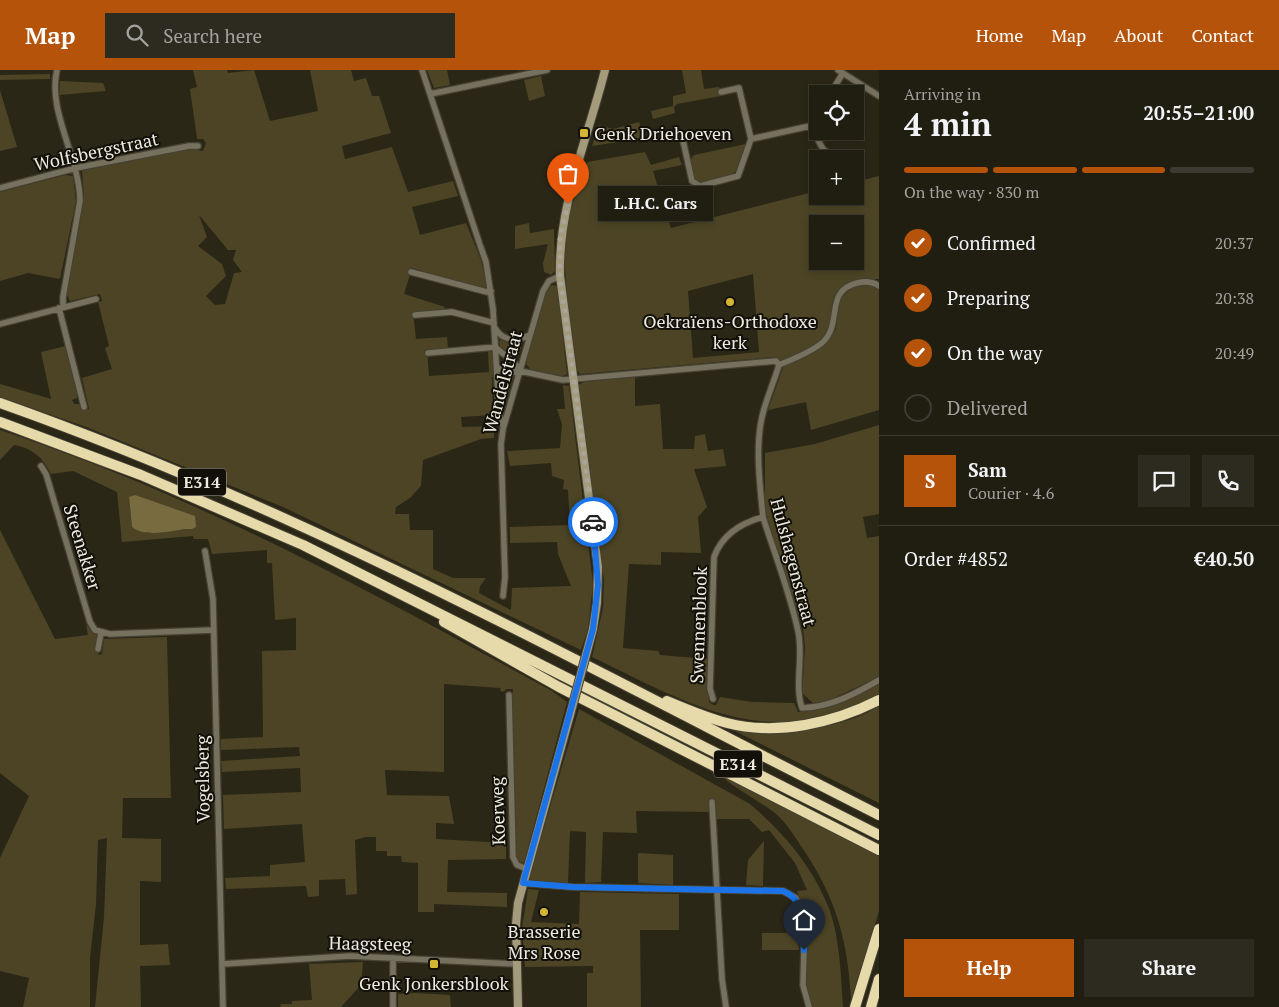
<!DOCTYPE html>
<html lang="en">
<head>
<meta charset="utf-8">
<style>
  :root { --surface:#201d11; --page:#2d2a1f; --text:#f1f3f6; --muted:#a2a29f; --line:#3d3b31; --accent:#b45309 }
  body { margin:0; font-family:"PT Serif",serif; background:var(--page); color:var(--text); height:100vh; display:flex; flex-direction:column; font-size:19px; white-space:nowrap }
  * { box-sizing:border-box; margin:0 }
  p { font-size:16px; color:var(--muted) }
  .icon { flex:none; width:28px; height:28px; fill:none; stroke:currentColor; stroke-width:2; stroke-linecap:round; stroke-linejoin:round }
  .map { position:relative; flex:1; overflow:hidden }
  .sheet { display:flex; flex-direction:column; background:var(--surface); width:400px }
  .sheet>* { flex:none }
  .fabs { position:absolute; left:809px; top:15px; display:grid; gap:10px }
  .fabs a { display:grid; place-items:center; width:55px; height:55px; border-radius:0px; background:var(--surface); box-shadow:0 2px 8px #0003,0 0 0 1px var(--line); font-size:25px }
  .pin { position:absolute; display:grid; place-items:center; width:42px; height:42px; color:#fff; margin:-51px -21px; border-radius:50% 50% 50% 0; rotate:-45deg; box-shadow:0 0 5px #0007 }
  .pin .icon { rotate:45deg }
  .courier { position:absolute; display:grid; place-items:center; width:50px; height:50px; margin:-25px; border:4px solid #1a73e8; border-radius:50%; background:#fff; color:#222; box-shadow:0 1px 6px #0007 }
  .bubble { position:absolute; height:35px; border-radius:0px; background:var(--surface); box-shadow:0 2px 8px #0003,0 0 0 1px var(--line); font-size:16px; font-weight:600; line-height:35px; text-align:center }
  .overview em { font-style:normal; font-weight:600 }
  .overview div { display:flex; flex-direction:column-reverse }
  .overview { display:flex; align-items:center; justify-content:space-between; height:85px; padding:0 25px }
  h1 { font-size:32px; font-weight:600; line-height:38px }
  .bar { display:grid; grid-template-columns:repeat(4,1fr); gap:8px 5px; align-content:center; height:60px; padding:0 25px }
  .bar i { height:6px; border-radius:4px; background:var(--line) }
  .bar .current { background:var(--accent) }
  .bar p { grid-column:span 4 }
  .line { display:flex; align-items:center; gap:12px; padding:0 25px; border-top:1px solid var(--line) }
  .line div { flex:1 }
  .round { display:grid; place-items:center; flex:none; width:52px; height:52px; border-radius:0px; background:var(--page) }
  ol { padding:0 25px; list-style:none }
  li { display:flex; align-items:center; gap:15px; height:55px }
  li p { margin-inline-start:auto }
  li .icon { padding:5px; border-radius:50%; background:var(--accent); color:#fff; stroke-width:4 }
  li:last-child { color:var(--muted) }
  li i { width:28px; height:28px; border:2px solid var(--line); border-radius:50% }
  .cta { display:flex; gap:10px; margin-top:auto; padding:10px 25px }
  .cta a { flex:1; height:58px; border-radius:0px; background:var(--accent); color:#fff; font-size:20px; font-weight:600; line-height:58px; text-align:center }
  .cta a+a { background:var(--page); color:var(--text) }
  header { display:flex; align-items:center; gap:30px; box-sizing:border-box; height:70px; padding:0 25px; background:var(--accent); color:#fff }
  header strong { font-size:24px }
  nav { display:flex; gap:28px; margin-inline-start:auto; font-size:18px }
  .search { width:350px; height:45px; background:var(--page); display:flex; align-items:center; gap:12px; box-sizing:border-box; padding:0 18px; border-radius:0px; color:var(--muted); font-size:19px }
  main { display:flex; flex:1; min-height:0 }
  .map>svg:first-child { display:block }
  .green { fill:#4c4425; fill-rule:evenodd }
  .water { fill:#776b3f }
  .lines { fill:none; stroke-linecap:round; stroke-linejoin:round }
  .street-casing { stroke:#464233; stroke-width:8 }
  .secondary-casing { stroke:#464233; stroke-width:10 }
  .highway-casing { stroke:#464233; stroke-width:12 }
  .street { stroke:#76715e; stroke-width:5.5 }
  .secondary { stroke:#a49b7d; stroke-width:8 }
  .highway { stroke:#e7daaa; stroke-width:10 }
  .secondary-bridge-casing { stroke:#464233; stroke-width:10; stroke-linecap:butt }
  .secondary-bridge { stroke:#a49b7d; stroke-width:8 }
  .done { stroke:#a9a699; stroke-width:5; stroke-dasharray:0 9 }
  .route { stroke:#1a73e8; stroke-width:6 }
  .poi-dot { fill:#d5b534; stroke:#121009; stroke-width:2 }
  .labels { text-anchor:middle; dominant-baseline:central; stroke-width:4; stroke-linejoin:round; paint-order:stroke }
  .shield { fill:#121009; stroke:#aba99f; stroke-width:1 }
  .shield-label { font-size:16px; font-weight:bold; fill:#edeadf }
  .poi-label { font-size:18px; fill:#edeadf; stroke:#121009 }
  .street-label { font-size:18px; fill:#edeadf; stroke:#121009 }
</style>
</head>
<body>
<header>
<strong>Map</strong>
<div class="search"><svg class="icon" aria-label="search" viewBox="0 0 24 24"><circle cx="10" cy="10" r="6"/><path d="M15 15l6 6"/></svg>Search here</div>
<nav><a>Home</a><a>Map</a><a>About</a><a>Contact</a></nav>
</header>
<main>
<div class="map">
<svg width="879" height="937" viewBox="0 0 879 937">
  <rect width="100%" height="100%" fill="#2b2717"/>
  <!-- green -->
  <path class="green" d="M193 0H227L228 3 254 0 270 51 318 41 310 0H351L354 11 366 8 372 26H379L391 63 342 76 345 89 392 77 408 122 453 111 458 126 412 137 420 165 466 153 481 190 487 216 483 219 412 198 404 224 445 237 444 239 413 242 416 269 447 267 448 278 427 280 429 306 489 302 488 280 494 284 496 307H492L493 345 461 347 462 357 494 356V368L481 369 423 390 421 416 410 428 396 437 395 444H409L410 460H433V499L453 508H486L480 516 479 523 511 540 512 518 571 516 558 484 557 472 510 473V457L570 455 568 420 563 419 564 410 552 406 551 393 510 396 507 381 560 378 562 354 557 339H565L563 315 569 316 593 514 588 559 581 580 283 437 89 358 0 327V314L51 329 41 282 66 276 78 323 77 328 72 330 74 334H79L84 340 89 339 82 308 112 299 105 278 109 276 98 232 102 231 100 224 70 231 67 225 84 126 82 102 85 99 190 79 203 81 206 73 203 69H197L190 19 197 17ZM199 145 228 180H236L233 190 242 202 234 203 225 234 215 235 206 226 226 206 222 194 198 176 207 167Z
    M427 0H447L450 15 434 18Z
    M682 0H701L704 19 719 17 721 26 677 34 674 37 675 43 653 49 651 41 673 36V26L686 23Z
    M50 4V9L0 10V5Z
    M541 6 545 26 529 31 524 10Z
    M60 11 103 13 106 21 59 25Z
    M0 20 17 77 0 81Z
    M639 52 644 68 592 76 599 55 613 59Z
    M746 74 735 102C728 107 704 116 696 110 691 106 691 96 690 90L694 85Z
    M645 82 651 95 679 87 682 95 653 101 659 121 610 131 614 146 663 135 671 158 817 121 818 126H855V112L879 106V209C864 209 838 213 833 230 830 241 835 251 829 260 818 276 797 284 781 292L774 287 580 304 577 300C572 253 560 205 567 158 570 136 580 113 587 92ZM818 154H855V191H818ZM753 204 759 282 693 288 688 221Z
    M65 105 73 106 76 131 60 209 28 203 0 211V122Z
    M529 153 530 163 554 159 555 201 551 205 544 202 543 193 548 174 515 179V156Z
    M864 214H879V340L811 360 806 332 768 340 784 295 824 274 836 259 839 229 853 217Z
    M552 215 557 216 567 304 563 306 532 301 526 294C530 279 541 222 552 215Z
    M502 269 521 271 522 274 517 290 500 276 499 271Z
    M499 301 514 305 502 346H501Z
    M635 307V336L660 334 663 379H694L695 366 705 364 708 381 723 379 726 396 694 399 707 437 698 447 701 483 661 482V495L629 494 623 578 658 581 660 585 707 589 709 632 713 635H716L720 627 752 632 794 633 798 642C828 640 853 628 879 613V625C768 684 692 635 592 587L603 538 604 510 578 315 584 312Z
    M879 355V444L863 447 867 468 879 466V607L825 632 813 633 802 623 805 577 803 558 783 503 765 439V383L815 374Z
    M0 360C194 424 373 523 552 621L567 632 524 793 517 791 516 788 512 631 513 619H506L505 621 501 622 500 618 444 614V702L385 700 387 725 449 726 454 754 436 753V769L506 773V789L448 790 447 822 507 823V837L434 834V842H418V793L402 792 401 786H387V781H376V767H366L355 770 357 824 346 825 345 809 319 810V826L308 827 306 816 226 819 225 808 270 806V795L305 792 302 754 224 759 223 725 301 722 300 698 222 702 221 691 300 686 299 677 221 680V669L263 667 262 581 296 580V548L275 550 272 493H267V480L212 484 208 469H194L193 466 122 472 117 422 73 401 51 404C43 388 33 378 14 375L0 390ZM129 428 192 459 147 463 132 457Z
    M0 460 55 569 88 565 86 555 97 564 96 577 99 585 102 584 104 569 167 567 171 728H123L122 768 161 769V812L140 811V875L168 874 170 895 140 896 141 937H95L104 847 107 768 98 770 96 834 90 888V937H23L29 908 0 901V788L29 726 0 703Z
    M879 636V733L723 655C778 659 830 666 879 636Z
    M579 639 750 734C784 763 814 798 830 841 840 871 841 906 843 937H811L805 904 807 881 803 837 797 821 807 820 795 793 769 760 762 762 749 749H717L714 732H710V742L636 741 637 763 603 762 601 812 585 813 586 762 570 761 568 813H538L531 811 529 808Z
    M722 706 879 785V841L851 930C848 871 836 828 803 779 795 767 786 752 775 743 765 735 725 712 722 706Z
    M764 771 763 816 746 815 748 790Z
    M638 783 673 785V815L638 813Z
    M528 819 539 820 531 852 579 854 580 822 679 824V860H640L641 937H587V903H593V896L525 897 522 858Z
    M762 863H797L799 880H762Z
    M363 892 361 915 341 937H280L281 934H292V931L312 930 309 894Z
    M415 923 450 925 451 937H398V924Z"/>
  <!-- water -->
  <path class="water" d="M135 425 195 446 196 457 192 459C174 459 147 469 132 457L129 427Z"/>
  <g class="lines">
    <!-- street casing -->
    <g class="street-casing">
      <path id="street" d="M57 0C47 41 80 89 80 131L63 227V237
        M422 0 479 172
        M838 0 879 26
        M721 22 739 18 751 69
        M430 24 547 0
        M830 24 843 3
        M810 56 823 79 831 86
        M682 66 692 111 700 116 738 106 751 69 810 56 818 45
        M0 118 76 98 189 76H198
        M480 175 486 192 493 239 499 342 503 356
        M411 202 487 222 491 221
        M59 238 84 337
        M415 245 452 242 494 253
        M0 254 96 229
        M495 258C503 272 517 271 530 265
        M496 278 514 292 520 301
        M428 283 496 277
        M779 295C793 289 812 282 823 272 843 253 824 221 857 213 865 211 872 211 879 216
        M497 297 507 303 520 301 563 310 776 291 779 295C774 312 766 329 762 347 755 378 760 415 763 447 775 485 790 523 798 561 804 587 794 615 802 638 831 637 855 624 879 610
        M41 396 46 404 90 552 95 560 110 564 213 560
        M205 481 213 529 223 937
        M503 526 505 507 501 374 503 359 543 221 549 211 560 206
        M98 579 101 563
        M509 625 513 787 517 795 527 799
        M713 629 710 619 714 487C722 465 741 453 763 447
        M712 732 722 909 726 937
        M523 813 573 817 783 821 796 828 800 835 804 880 803 915 809 937
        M222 894 350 886 517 894
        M393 937V888"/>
    </g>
    <!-- secondary casing -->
    <g class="secondary-casing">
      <path id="secondary" d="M593 559 597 533 598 497 560 206C558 135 588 68 605 0
        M518 937 516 854 518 833 570 645"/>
    </g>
    <!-- highway casing -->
    <g class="highway-casing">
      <path id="highway" d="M0 333C306 441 590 599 879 745
        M0 352 141 405 303 475 879 765
        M444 552 559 617 879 780
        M667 631C686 639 707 648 727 653 777 666 834 653 879 630
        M855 937 879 859
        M871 937 879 909"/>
    </g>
    <!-- street -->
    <use href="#street" class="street"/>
    <!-- secondary -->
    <use href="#secondary" class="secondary"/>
    <!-- highway -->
    <use href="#highway" class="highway"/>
    <!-- secondary-bridge casing -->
    <g class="secondary-bridge-casing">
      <path id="secondary-bridge" d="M570 645 593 559"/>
    </g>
    <!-- secondary-bridge -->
    <use href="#secondary-bridge" class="secondary-bridge"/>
  </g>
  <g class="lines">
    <!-- done -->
    <path class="done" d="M568 134 560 167V206L593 452"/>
    <!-- route -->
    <path class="route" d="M593 452 598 515 593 559 523 813 573 817 783 821C806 829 803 859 804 880"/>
  </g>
  <!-- markers -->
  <g class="poi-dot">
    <rect x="579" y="58" width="10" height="10" rx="2.5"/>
    <circle cx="730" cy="232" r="5"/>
    <circle cx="544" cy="842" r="5"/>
    <rect x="429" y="889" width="10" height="10" rx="2.5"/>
  </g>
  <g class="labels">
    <!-- shield labels -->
    <g class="shield">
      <rect x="178" y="398.5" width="48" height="27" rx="4"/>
      <rect x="714" y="680.5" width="48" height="27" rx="4"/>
    </g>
    <g class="shield-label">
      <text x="202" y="412">E314</text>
      <text x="738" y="694">E314</text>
    </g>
    <!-- poi labels -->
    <g class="poi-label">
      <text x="594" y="63" text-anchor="start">Genk Driehoeven</text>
      <text x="730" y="251">Oekraïens-Orthodoxe<tspan x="730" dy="21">kerk</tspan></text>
      <text x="544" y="861">Brasserie<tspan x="544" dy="21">Mrs Rose</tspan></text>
      <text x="434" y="913">Genk Jonkersblook</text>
    </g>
    <!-- street labels -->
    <g class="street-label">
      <text transform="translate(96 81) rotate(-12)">Wolfsbergstraat</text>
      <text transform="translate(502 312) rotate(-75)">Wandelstraat</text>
      <text transform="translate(83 477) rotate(73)">Steenakker</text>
      <text transform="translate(794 492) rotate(75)">Hulshagenstraat</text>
      <text transform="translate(698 555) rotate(-88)">Swennenblook</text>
      <text transform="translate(202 709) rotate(-91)">Vogelsberg</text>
      <text transform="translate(497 741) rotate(-92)">Koerweg</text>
      <text transform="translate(370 873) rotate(1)">Haagsteeg</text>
    </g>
  </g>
</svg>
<div class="fabs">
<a><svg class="icon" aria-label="locate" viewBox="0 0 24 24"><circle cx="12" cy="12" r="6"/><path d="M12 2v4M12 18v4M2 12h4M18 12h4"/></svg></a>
<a>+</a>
<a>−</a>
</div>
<div class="pin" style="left:568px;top:134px;background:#ea580c"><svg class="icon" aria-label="bag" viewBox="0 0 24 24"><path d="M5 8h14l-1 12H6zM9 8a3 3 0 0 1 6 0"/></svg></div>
<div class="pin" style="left:804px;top:880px;background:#1f2937"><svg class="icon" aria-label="home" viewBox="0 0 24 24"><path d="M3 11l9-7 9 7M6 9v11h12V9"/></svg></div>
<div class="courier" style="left:593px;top:452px"><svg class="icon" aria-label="car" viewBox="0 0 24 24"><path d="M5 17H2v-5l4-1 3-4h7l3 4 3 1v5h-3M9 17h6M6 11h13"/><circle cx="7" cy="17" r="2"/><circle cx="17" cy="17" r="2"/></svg></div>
<div class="bubble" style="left:598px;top:116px;width:115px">L.H.C. Cars</div>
</div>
<section class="sheet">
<div class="overview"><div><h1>4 min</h1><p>Arriving in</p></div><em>20:55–21:00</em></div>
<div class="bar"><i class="current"></i><i class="current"></i><i class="current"></i><i></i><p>On the way · 830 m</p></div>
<ol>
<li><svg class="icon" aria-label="check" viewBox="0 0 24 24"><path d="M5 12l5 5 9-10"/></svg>Confirmed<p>20:37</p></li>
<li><svg class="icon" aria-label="check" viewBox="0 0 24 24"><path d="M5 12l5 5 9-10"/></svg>Preparing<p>20:38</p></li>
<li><svg class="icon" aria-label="check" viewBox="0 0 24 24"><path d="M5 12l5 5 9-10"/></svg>On the way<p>20:49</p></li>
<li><i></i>Delivered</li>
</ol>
<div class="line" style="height:90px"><b class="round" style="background:var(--accent);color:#fff">S</b><div><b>Sam</b><p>Courier · 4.6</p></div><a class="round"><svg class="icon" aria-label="chat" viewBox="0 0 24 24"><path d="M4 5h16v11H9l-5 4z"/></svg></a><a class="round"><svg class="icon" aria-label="phone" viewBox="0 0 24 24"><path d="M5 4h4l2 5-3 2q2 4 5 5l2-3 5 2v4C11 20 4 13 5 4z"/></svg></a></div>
<div class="line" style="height:65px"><div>Order #4852</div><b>€40.50</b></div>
<div class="cta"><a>Help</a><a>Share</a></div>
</section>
</main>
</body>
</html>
